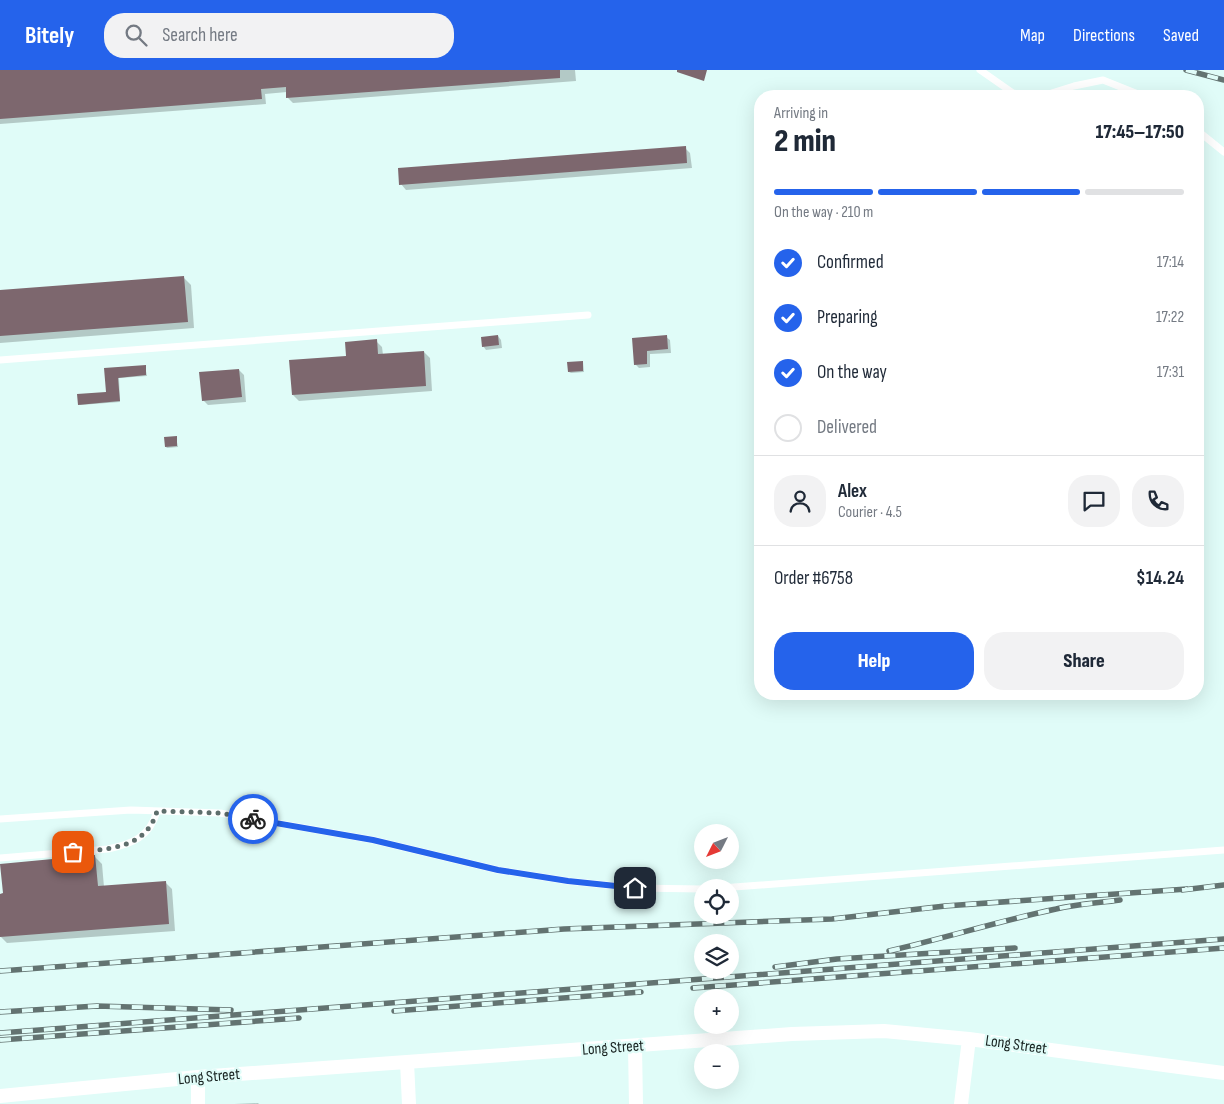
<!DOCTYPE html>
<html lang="en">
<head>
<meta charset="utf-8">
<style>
  :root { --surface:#fff; --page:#f2f2f3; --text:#1f2937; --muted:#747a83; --line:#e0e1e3; --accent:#2563eb }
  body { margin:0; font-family:"Sofia Sans Condensed",sans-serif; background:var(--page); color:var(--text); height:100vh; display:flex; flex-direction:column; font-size:19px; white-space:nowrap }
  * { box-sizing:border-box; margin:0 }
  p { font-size:16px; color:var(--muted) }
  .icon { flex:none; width:28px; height:28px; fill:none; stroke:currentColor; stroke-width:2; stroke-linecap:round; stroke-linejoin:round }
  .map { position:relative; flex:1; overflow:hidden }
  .details { position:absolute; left:754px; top:20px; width:450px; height:610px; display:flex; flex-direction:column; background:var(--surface); border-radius:20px; box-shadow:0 5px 20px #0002 }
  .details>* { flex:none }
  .needle { width:32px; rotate:228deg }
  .fabs { position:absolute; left:694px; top:754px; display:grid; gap:10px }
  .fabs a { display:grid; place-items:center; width:45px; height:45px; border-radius:50%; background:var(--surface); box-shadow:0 5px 20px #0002; font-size:25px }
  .pin { position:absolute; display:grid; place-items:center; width:42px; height:42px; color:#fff; margin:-21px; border-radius:10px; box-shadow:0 2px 8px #0006 }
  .courier { position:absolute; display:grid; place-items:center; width:50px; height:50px; margin:-25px; border:4px solid #2563eb; border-radius:50%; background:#fff; color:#222; box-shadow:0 1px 6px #0007 }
  .head em { font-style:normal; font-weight:800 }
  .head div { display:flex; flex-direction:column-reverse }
  .head { display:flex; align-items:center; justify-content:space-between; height:85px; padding:0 20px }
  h1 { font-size:32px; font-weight:800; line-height:38px }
  .bar { display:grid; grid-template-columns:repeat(4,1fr); gap:8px 5px; align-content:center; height:60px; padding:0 20px }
  .bar i { height:6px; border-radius:4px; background:var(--line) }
  .bar .on { background:var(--accent) }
  .bar p { grid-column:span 4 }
  .line { display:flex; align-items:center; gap:12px; padding:0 20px; border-top:1px solid var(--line) }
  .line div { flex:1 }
  .round { display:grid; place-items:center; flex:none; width:52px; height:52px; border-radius:20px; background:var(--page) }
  ol { padding:0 20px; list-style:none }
  li { display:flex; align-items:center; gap:15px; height:55px }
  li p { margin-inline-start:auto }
  li .icon { padding:5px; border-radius:50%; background:var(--accent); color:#fff; stroke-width:4 }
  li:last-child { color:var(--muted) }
  li i { width:28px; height:28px; border:2px solid var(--line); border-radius:50% }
  .action { display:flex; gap:10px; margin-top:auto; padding:10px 20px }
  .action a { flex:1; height:58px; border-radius:20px; background:var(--accent); color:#fff; font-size:20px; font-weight:800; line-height:58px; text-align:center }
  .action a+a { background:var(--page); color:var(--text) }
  header { display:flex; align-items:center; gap:30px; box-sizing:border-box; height:70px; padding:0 25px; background:var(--accent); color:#fff }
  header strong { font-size:24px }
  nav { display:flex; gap:28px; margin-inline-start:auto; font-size:18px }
  .search { width:350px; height:45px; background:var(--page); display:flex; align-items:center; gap:12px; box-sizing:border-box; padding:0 18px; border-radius:20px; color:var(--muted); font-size:19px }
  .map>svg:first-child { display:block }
  .shadow { fill:#0003 }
  .building { fill:#7d676e }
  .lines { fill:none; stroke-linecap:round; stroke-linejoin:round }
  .service { stroke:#fff; stroke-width:7 }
  .minor { stroke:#fff; stroke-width:14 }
  .rail-casing { stroke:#637371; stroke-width:5.5 }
  .rail { stroke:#e0fcf8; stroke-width:4; stroke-dasharray:11; stroke-linecap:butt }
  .done { stroke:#5e6e6c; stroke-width:5; stroke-dasharray:0 9 }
  .route { stroke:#2563eb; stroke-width:6 }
  .labels { text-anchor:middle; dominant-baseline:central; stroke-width:4.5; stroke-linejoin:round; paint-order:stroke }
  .street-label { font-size:16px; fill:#182220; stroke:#e0fcf8 }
</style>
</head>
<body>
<header>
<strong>Bitely</strong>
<div class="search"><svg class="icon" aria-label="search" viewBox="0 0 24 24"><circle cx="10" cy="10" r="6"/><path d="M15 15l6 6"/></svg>Search here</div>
<nav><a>Map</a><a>Directions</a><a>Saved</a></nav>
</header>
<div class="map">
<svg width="1224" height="1034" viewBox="0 0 1224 1034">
  <rect width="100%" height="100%" fill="#e0fcf8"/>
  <!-- shadow -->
  <path class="shadow" d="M0 0H575L576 11 293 33 288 28 287 22 265 24 266 34 0 54Z
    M685 78 690 83 692 98 406 120 401 114Z
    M183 207 191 215 194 258 0 273V221Z
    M498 266 501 270 502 278 486 280 483 276Z
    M666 267 670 270 671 283 650 284V297L639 298 635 294 633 269Z
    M376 271 382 277 383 285 424 282 430 288 432 321 299 331 293 325 348 287Z
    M583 292 584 302 571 303 569 302Z
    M145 296 147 306 119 308 120 332 80 335 79 334 107 323 106 299Z
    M239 300 244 305 246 332 208 335 203 330Z
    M176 367 178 377 167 378 166 377Z
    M95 787 102 794 104 817 165 812 172 819 175 861 7 873 0 866V825Z
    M258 1033 259 1034H234Z"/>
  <!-- building -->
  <path class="building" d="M0 0H560V8L286 28V17L261 19 262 29 0 49Z
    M677 0H707L704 11 677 2Z
    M686 76 687 93 399 115 398 98Z
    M184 206 188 252 0 266V220Z
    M498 265 499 275 482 277 481 267Z
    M667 265 668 279 647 281V294L634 295 632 268Z
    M377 269 378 284 424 281 426 316 292 325 289 290 346 286 345 272Z
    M583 291V301L568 302 567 292Z
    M146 295V305L118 308 120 331 78 335 77 324 106 322 104 298Z
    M239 299 242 327 202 331 199 302Z
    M177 366V376L165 377 164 367Z
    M95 785 98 816 166 811 169 854 0 867V824L3 823 0 794Z"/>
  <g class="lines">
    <!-- service -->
    <path class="service" d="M980 0 1013 23 1033 26
      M1042 26 1074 16 1103 10 1143 26
      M1198 61 1224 82
      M0 290 588 245
      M0 749 131 740 220 743 373 770 498 800 568 811 635 818 702 819
      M0 788 108 779C132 774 150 767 157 741
      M721 818 1224 780"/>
    <!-- minor -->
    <path class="minor" d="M635 976 636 1034
      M407 992 409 1034
      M198 1007V1034
      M0 1026 198 1007 792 964 884 961 969 969 1224 1003
      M961 1034 969 969"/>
    <!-- rail casing -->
    <g class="rail-casing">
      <path id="rail" d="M1186 0 1224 10
        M1182 820 1224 815
        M889 881C945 868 999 851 1056 839 1077 834 1099 833 1120 830
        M775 897 837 889 1015 878
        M0 901 564 859 832 849 945 836 1187 819
        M693 918 1224 878
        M394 941 641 922
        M0 942 97 936 231 940
        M0 963 1224 869
        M0 970 299 948"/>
    </g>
    <!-- rail -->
    <use href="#rail" class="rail"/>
  </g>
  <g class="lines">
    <!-- done -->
    <path class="done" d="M73 782C106 779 146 780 157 741L220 743 253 749"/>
    <!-- route -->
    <path class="route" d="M253 749 373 770 498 800 568 811 635 818"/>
  </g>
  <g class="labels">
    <!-- street labels -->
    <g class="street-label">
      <text transform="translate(1016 975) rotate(8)">Long Street</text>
      <text transform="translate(613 978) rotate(-4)">Long Street</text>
      <text transform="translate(209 1007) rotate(-5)">Long Street</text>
    </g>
  </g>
</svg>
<div class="fabs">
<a><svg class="needle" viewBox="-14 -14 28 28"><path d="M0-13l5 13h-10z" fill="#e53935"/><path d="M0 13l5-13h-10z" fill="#747a83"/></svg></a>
<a><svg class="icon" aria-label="locate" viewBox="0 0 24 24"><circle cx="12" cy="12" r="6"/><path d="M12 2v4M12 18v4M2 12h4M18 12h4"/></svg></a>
<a><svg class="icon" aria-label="layers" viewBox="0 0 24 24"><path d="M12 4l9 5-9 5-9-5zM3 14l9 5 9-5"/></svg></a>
<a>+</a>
<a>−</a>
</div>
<div class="pin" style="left:73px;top:782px;background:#ea580c"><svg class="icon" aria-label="bag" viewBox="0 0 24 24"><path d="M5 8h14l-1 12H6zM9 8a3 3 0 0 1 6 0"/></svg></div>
<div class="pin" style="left:635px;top:818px;background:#1f2937"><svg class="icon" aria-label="home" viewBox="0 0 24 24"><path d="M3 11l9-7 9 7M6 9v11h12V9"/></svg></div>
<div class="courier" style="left:253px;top:749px"><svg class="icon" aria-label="bike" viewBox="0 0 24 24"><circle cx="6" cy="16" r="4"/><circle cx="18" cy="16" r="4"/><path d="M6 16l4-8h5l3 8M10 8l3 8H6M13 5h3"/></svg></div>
<section class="details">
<div class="head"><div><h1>2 min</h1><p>Arriving in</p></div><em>17:45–17:50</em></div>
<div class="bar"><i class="on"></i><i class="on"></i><i class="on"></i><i></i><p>On the way · 210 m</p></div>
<ol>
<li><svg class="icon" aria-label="check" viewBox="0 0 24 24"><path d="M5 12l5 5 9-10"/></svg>Confirmed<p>17:14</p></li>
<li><svg class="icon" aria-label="check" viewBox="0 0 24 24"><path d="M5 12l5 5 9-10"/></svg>Preparing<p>17:22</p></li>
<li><svg class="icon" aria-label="check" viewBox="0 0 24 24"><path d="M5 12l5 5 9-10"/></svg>On the way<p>17:31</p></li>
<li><i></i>Delivered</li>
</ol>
<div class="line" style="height:90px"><a class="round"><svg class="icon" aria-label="person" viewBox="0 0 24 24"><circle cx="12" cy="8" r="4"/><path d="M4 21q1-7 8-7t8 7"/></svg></a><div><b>Alex</b><p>Courier · 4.5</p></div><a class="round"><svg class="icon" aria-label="chat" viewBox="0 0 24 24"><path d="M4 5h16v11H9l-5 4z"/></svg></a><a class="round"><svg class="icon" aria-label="phone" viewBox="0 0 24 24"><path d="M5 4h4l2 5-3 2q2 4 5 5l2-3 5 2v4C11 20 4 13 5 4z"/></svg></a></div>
<div class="line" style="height:65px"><div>Order #6758</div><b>$14.24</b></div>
<div class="action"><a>Help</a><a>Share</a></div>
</section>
</div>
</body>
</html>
